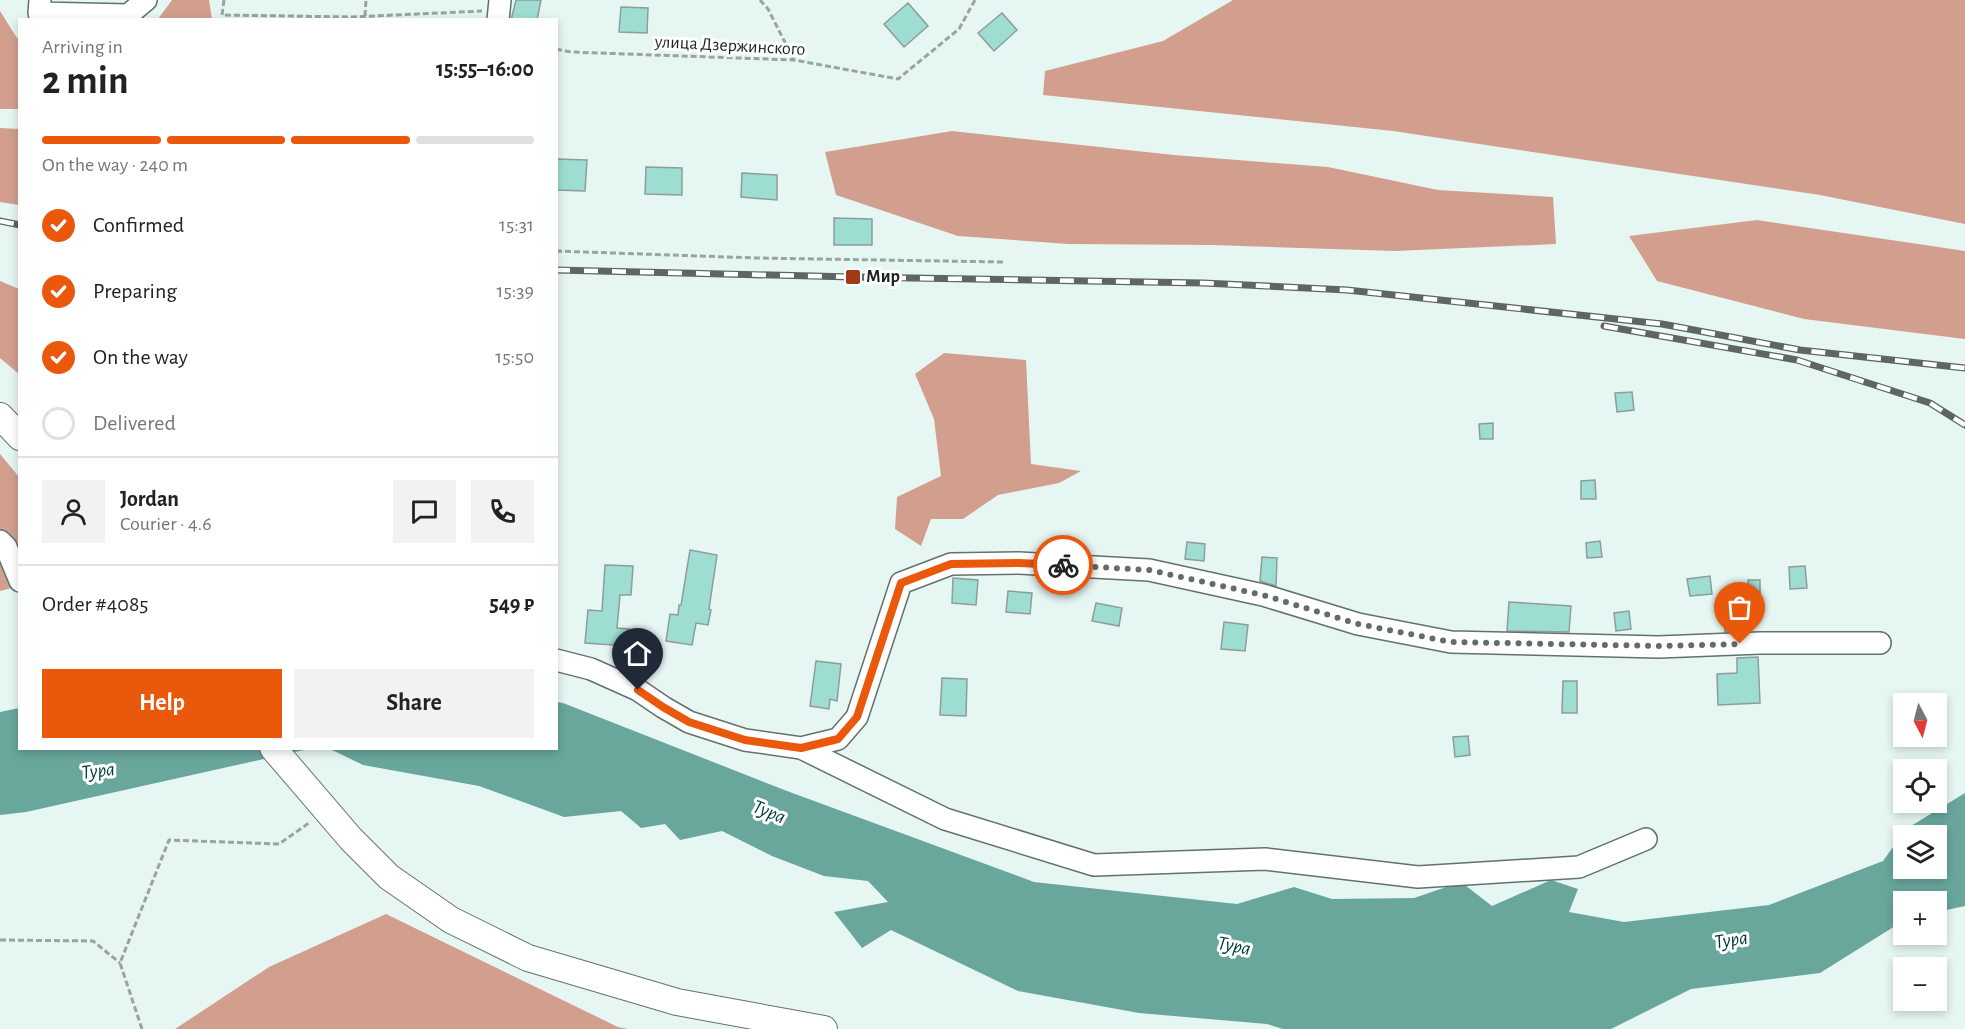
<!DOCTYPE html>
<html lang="en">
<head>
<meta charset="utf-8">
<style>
  :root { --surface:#fff; --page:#f2f2f2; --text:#222; --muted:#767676; --line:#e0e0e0; --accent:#ea580c }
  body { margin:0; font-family:"Alegreya Sans",sans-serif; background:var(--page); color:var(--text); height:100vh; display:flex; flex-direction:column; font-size:22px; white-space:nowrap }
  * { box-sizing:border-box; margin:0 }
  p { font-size:20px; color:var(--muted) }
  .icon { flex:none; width:33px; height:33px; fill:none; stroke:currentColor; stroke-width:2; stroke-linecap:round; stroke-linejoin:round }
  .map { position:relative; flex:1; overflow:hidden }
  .side { position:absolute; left:18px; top:18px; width:540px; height:732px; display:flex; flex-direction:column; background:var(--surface); border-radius:0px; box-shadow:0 3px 9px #0003 }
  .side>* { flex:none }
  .needle { width:39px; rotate:173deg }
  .tools { position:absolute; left:1893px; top:693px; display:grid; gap:12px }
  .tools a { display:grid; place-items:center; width:54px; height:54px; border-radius:0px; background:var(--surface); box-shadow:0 3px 9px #0003; font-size:30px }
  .pin { position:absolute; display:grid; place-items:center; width:51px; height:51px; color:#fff; margin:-62px -26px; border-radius:50% 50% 50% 0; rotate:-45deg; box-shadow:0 0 6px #0007 }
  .pin .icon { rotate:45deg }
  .courier { position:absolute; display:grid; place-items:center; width:60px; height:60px; margin:-30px; border:4px solid #ea580c; border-radius:50%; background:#fff; color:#222; box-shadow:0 2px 8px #0007 }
  .head em { font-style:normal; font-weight:600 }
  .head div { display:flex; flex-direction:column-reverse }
  .head { display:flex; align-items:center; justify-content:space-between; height:102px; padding:0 24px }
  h1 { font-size:39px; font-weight:600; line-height:45px }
  .bar { display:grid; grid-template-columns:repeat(4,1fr); gap:9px 6px; align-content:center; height:72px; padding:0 24px }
  .bar i { height:8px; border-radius:4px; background:var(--line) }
  .bar .selected { background:var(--accent) }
  .bar p { grid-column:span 4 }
  .line { display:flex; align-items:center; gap:15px; padding:0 24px; border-top:2px solid var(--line) }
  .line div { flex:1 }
  .round { display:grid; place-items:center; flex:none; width:63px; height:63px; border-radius:0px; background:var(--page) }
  ol { padding:0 24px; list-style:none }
  li { display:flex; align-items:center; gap:18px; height:66px }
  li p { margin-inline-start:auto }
  li .icon { padding:6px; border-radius:50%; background:var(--accent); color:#fff; stroke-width:4 }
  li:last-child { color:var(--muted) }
  li i { width:33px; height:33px; border:3px solid var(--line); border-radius:50% }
  .action { display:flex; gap:12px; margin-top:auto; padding:12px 24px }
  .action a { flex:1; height:69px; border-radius:0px; background:var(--accent); color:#fff; font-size:24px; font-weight:600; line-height:69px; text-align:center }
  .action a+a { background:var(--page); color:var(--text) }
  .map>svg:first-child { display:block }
  .forest { fill:#d29f8f }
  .water { fill:#69a69c; fill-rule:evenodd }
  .building { fill:#9eddd2; stroke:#8e9d9a; stroke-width:1.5 }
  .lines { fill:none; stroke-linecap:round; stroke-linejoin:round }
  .minor-casing { stroke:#63716e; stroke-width:24 }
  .major-casing { stroke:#63716e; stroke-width:28 }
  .path { stroke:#98a4a1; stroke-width:3; stroke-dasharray:6 3; stroke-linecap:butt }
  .minor { stroke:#fff; stroke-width:21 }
  .major { stroke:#fff; stroke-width:26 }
  .rail-casing { stroke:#5e6664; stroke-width:7 }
  .rail { stroke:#fff; stroke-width:4.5; stroke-dasharray:14; stroke-linecap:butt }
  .done { stroke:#636c6a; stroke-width:6; stroke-dasharray:0 10.8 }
  .route { stroke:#ea580c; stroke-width:8 }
  .poi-dot { fill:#a03914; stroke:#fff; stroke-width:2 }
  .labels { text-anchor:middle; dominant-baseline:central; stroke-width:6; stroke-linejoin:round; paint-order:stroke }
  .street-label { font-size:18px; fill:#1d2221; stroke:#fff }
  .poi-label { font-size:18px; font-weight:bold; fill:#1d2221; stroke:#fff; text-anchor:start }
  .water-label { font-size:20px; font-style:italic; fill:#003c35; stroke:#fff }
</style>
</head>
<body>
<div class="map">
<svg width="1965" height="1029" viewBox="0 0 1965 1029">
  <rect width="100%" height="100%" fill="#e6f6f3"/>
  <!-- forest -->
  <path class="forest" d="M172 0H209L212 19H158Z
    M1233 0H1965V224L1820 195 1393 131 1043 95 1045 71 1163 41Z
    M0 11 17 38H19V109H0Z
    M0 128 19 129V205L0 202Z
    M952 131 1174 155 1328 167 1438 190 1553 197 1556 244 1395 251 1211 245 1068 244 958 236 836 195 825 152Z
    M1757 220 1965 251V339L1804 319 1657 281 1629 236Z
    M0 281 19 289V374L0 358Z
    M944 353 1026 360 1031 464 1081 471 1059 483 998 495 963 519H931L921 546 895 529 897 497 941 476 934 419 915 374Z
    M0 454 20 478 19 586 0 591Z
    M386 914 618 1027 628 1029H175L269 967Z"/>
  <!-- water -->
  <path class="water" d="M557 702 563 703 787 791 1034 882 1237 904 1294 887 1332 899 1414 898 1461 882 1492 906 1551 880 1578 889 1569 912 1624 922 1769 905 1883 861 1906 829 1965 793V906L1937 912 1936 902H1904L1903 921 1820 973 1691 989 1611 1029H1283L1267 1024 1139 1013 1018 991 891 930 862 948 834 912 888 902 868 881 824 876 772 856 722 831 680 840 665 824 641 828 621 811 564 817 479 786 363 765 332 750H304L26 812 0 815V712L19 708 20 748H556ZM1904 836H1936V868H1904Z"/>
  <!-- building -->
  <path class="building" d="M516 0H541L537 20H511Z
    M908 3 928 26 904 47 884 24Z
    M621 7 648 8 647 33 619 32Z
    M1002 13 1017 30 994 51 978 33Z
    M556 159 587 160 585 191 556 190Z
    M646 167 682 168V195L645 194Z
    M742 173 777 175V200L741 197Z
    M834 218 872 219V245H834Z
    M1632 392 1634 410 1617 412 1615 393Z
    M1493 423V439H1480L1479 424Z
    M1595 480 1596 499H1581V481Z
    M1600 541 1602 557 1587 558 1586 543Z
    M1187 542 1205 544 1204 561 1185 559Z
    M690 550 717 555 709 609 711 610 708 625 696 623 692 645 666 641 670 614 678 615 679 605H681Z
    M1262 557 1277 558 1276 586 1260 581Z
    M605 565 633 566 631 595H620L617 628 629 629 628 646 585 643 588 610 602 611Z
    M1805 566 1807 588 1790 589 1789 567Z
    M1710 576 1712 594 1690 596 1687 579Z
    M953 578 978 580 976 605 952 603Z
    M1748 580H1760V599L1748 600Z
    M1008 591 1032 593 1030 614 1006 612Z
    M1509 602 1571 606 1569 632 1507 631Z
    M1096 603 1122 608 1119 626 1092 621Z
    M1736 609 1737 631 1725 632 1723 610Z
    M1629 611 1631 629 1616 631 1614 613Z
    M1224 622 1248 625 1245 651 1221 649Z
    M1758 657 1760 703 1718 705 1717 674 1737 673V658Z
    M816 661 841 664 837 701 830 699 829 709 810 706Z
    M942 678 967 679 966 716 940 715Z
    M1563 681H1577V713H1562Z
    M1468 736 1470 755 1455 757 1453 737Z"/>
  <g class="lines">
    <!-- minor casing -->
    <g class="minor-casing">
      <path id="minor" d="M40 0 39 13 128 15 146 0
        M498 20 500 0
        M0 541 6 547 20 581
        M556 660 591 669 638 690 663 707 689 722 745 740 801 748 838 739 857 717 901 583 951 564 1019 563 1149 570 1263 595 1358 624 1451 642 1659 647 1760 643H1880
        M801 748 945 819 1094 865 1265 859 1418 877 1579 867 1646 839"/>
    </g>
    <!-- major casing -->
    <g class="major-casing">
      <path id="major" d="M0 416 20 437
        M273 748 351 839 389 877 451 920 528 958 677 1002 824 1029"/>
    </g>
    <!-- path -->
    <path class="path" d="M224 0 222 15 352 17 482 11
      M760 0 768 9 794 60
      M365 16 366 0
      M556 49 571 52 794 60 898 79 959 29 975 0
      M556 251 756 258 1004 262
      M0 940 93 941 120 963
      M142 1029 120 963 169 840 279 844 309 823"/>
    <!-- minor -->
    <use href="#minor" class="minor"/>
    <!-- major -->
    <use href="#major" class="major"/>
    <!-- rail casing -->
    <g class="rail-casing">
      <path id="rail" d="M0 221 20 225
        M556 270 853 277 1203 283 1347 290 1662 324 1800 350 1965 368
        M1604 326 1797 360 1930 403 1965 425"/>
    </g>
    <!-- rail -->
    <use href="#rail" class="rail"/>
  </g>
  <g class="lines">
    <!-- done -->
    <path class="done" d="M1063 565 1149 570 1263 595 1358 624 1451 642 1659 646 1740 644"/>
    <!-- route -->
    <path class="route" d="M638 690 663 707 689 722 745 740 801 748 838 739 857 717 901 583 951 564 1019 563 1063 565"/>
  </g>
  <!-- markers -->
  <rect class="poi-dot" x="845" y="269" width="16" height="16" rx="3"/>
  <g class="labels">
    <!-- street labels -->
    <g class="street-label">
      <text transform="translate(730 46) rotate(3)">улица Дзержинского</text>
    </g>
    <!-- poi labels -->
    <g class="poi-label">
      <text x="866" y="277">Мир</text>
    </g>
    <!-- water labels -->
    <g class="water-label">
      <text transform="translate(98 771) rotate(-7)">Тура</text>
      <text transform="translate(769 812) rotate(22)">Тура</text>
      <text transform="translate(1731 940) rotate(-9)">Тура</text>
      <text transform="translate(1234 946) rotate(11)">Тура</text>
    </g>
  </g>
</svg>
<div class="tools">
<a><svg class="needle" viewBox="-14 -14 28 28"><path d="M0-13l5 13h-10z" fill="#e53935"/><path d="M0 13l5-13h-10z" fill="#767676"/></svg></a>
<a><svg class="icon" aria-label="locate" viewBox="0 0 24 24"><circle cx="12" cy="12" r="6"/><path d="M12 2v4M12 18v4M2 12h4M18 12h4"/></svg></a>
<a><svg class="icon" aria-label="layers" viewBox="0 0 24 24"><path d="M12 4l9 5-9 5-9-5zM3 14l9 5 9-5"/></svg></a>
<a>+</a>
<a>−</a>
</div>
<div class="pin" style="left:1740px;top:644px;background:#ea580c"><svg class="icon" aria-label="bag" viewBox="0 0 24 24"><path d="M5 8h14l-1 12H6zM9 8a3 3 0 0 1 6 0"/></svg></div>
<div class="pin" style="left:638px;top:690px;background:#1f2937"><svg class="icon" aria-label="home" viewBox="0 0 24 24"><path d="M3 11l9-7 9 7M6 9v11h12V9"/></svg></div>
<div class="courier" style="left:1063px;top:565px"><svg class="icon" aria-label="bike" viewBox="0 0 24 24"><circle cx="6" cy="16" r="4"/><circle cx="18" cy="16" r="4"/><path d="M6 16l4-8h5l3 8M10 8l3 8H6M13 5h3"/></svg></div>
<section class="side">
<div class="head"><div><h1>2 min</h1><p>Arriving in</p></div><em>15:55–16:00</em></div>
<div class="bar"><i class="selected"></i><i class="selected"></i><i class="selected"></i><i></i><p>On the way · 240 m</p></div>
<ol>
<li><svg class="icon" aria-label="check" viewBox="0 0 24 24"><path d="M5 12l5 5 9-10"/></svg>Confirmed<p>15:31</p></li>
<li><svg class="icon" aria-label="check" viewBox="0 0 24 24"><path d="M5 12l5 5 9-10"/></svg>Preparing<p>15:39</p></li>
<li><svg class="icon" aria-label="check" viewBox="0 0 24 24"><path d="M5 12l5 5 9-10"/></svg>On the way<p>15:50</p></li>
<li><i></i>Delivered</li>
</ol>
<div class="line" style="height:108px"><a class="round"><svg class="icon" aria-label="person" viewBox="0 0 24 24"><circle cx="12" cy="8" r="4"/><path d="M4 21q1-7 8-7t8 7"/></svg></a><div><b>Jordan</b><p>Courier · 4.6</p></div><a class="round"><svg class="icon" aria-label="chat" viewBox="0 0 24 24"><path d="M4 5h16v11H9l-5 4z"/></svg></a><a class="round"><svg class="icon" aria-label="phone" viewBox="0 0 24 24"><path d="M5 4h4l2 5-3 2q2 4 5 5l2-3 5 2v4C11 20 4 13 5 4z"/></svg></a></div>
<div class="line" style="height:78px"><div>Order #4085</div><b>549 ₽</b></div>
<div class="action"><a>Help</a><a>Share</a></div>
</section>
</div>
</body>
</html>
